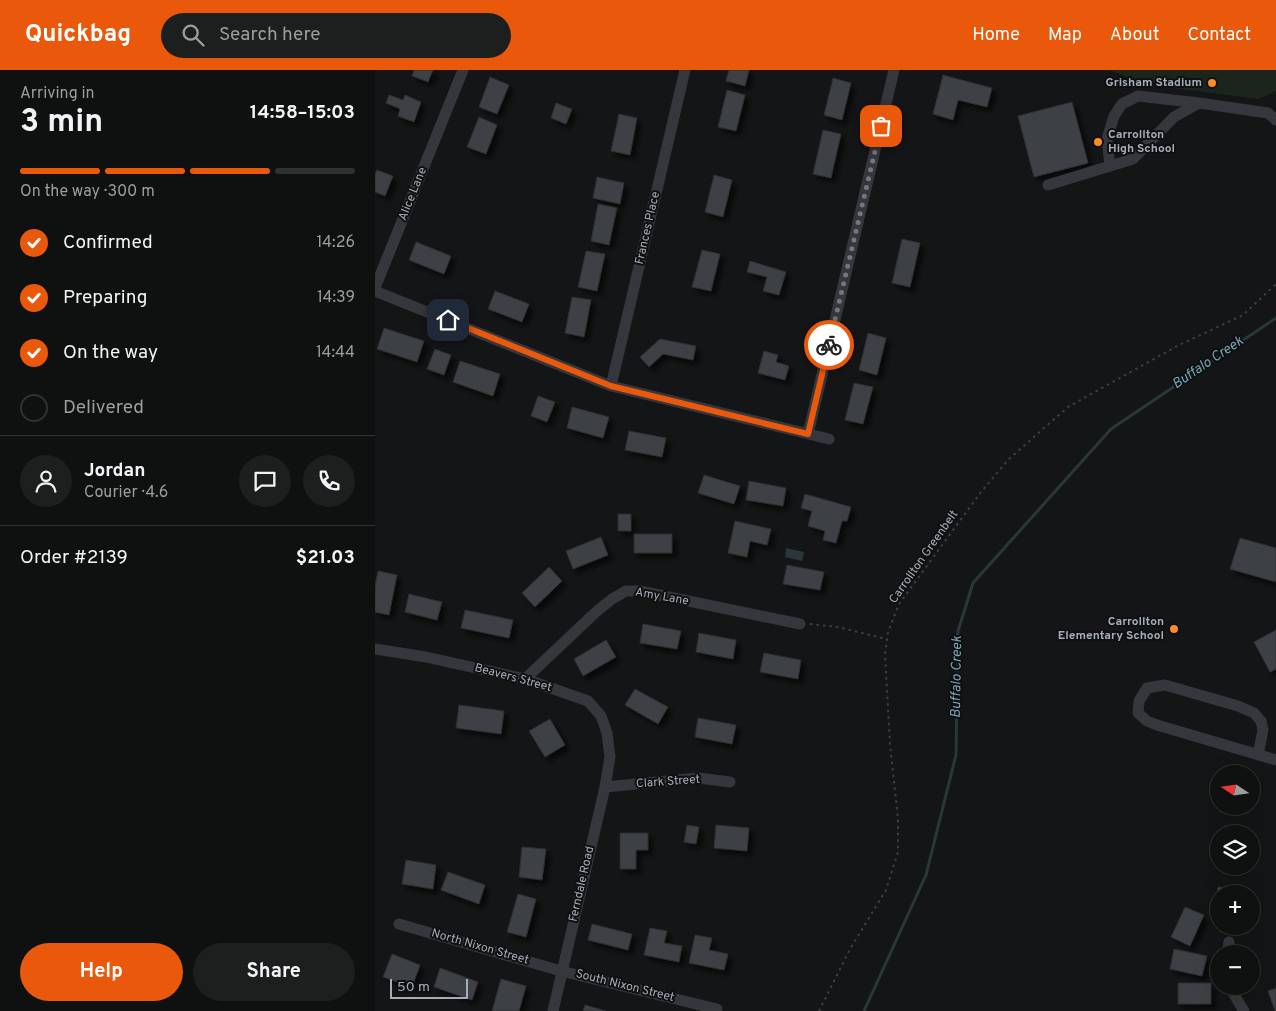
<!DOCTYPE html>
<html lang="en">
<head>
<meta charset="utf-8">
<style>
  :root { --surface:#0f1010; --page:#1d1e1e; --text:#f1f3f6; --muted:#9b9d9f; --line:#2f3030; --accent:#ea580c }
  body { margin:0; font-family:Overpass,sans-serif; background:var(--page); color:var(--text); height:100vh; display:flex; flex-direction:column; font-size:19px; white-space:nowrap }
  * { box-sizing:border-box; margin:0 }
  p { font-size:16px; color:var(--muted) }
  .icon { flex:none; width:28px; height:28px; fill:none; stroke:currentColor; stroke-width:2; stroke-linecap:round; stroke-linejoin:round }
  .map { position:relative; flex:1; overflow:hidden }
  .panel { display:flex; flex-direction:column; background:var(--surface); width:375px }
  .panel>* { flex:none }
  .needle { width:32px; rotate:283deg }
  .buttons { position:absolute; left:835px; top:695px; display:grid; gap:10px }
  .buttons a { display:grid; place-items:center; width:50px; height:50px; border-radius:50%; background:var(--surface); box-shadow:0 5px 20px #0002,0 0 0 1px var(--line); font-size:25px }
  .scale { position:absolute; left:15px; bottom:12px; width:78px; box-sizing:border-box; padding-left:5px; border:2px solid #a5aeb8; border-top:0; font-size:14px; line-height:18px; white-space:nowrap; color:#a5aeb8; -webkit-text-stroke:4px #0f1011; paint-order:stroke }
  .pin { position:absolute; display:grid; place-items:center; width:42px; height:42px; color:#fff; margin:-21px; border-radius:10px; box-shadow:0 2px 8px #0006 }
  .courier { position:absolute; display:grid; place-items:center; width:50px; height:50px; margin:-25px; border:4px solid #ea580c; border-radius:50%; background:#fff; color:#222; box-shadow:0 1px 6px #0007 }
  .overview em { font-style:normal; font-weight:700 }
  .overview div { display:flex; flex-direction:column-reverse }
  .overview { display:flex; align-items:center; justify-content:space-between; height:85px; padding:0 20px }
  h1 { font-size:32px; font-weight:700; line-height:38px }
  .bar { display:grid; grid-template-columns:repeat(4,1fr); gap:8px 5px; align-content:center; height:60px; padding:0 20px }
  .bar i { height:6px; border-radius:4px; background:var(--line) }
  .bar .on { background:var(--accent) }
  .bar p { grid-column:span 4 }
  .line { display:flex; align-items:center; gap:12px; padding:0 20px; border-top:1px solid var(--line) }
  .line div { flex:1 }
  .round { display:grid; place-items:center; flex:none; width:52px; height:52px; border-radius:26px; background:var(--page) }
  ol { padding:0 20px; list-style:none }
  li { display:flex; align-items:center; gap:15px; height:55px }
  li p { margin-inline-start:auto }
  li .icon { padding:5px; border-radius:50%; background:var(--accent); color:#fff; stroke-width:4 }
  li:last-child { color:var(--muted) }
  li i { width:28px; height:28px; border:2px solid var(--line); border-radius:50% }
  .cta { display:flex; gap:10px; margin-top:auto; padding:10px 20px }
  .cta a { flex:1; height:58px; border-radius:30px; background:var(--accent); color:#fff; font-size:20px; font-weight:700; line-height:58px; text-align:center }
  .cta a+a { background:var(--page); color:var(--text) }
  header { display:flex; align-items:center; gap:30px; box-sizing:border-box; height:70px; padding:0 25px; background:var(--accent); color:#fff }
  header strong { font-size:24px }
  nav { display:flex; gap:28px; margin-inline-start:auto; font-size:18px }
  .search { width:350px; height:45px; background:var(--page); display:flex; align-items:center; gap:12px; box-sizing:border-box; padding:0 18px; border-radius:28px; color:var(--muted); font-size:19px }
  main { display:flex; flex:1; min-height:0 }
  .map>svg:first-child { display:block }
  .green { fill:#1c251c }
  .water { fill:#29373b }
  .lines { fill:none; stroke-linecap:round; stroke-linejoin:round }
  .stream { stroke:#29373b; stroke-width:3 }
  .building { fill:#3e4044; stroke:#2e2f33; filter:url(#shadow) }
  .path { stroke:#3b3f43; stroke-width:2; stroke-dasharray:2.5 4; stroke-linecap:butt }
  .minor { stroke:#35373c; stroke-width:11 }
  .done { stroke:#72787f; stroke-width:5; stroke-dasharray:0 9 }
  .route { stroke:#ea580c; stroke-width:6 }
  .poi-dot { fill:#ff8b24; stroke:#0f1011; stroke-width:2 }
  .labels { text-anchor:middle; dominant-baseline:central; stroke-width:4; stroke-linejoin:round; paint-order:stroke }
  .poi-label { font-size:12px; font-weight:bold; fill:#a5aeb8; stroke:#0f1011; text-anchor:end }
  .street-label { font-size:12px; fill:#a5aeb8; stroke:#0f1011 }
  .water-label { font-size:14px; font-style:italic; fill:#79a5b6; stroke:#0f1011 }
</style>
</head>
<body>
<header>
<strong>Quickbag</strong>
<div class="search"><svg class="icon" aria-label="search" viewBox="0 0 24 24"><circle cx="10" cy="10" r="6"/><path d="M15 15l6 6"/></svg>Search here</div>
<nav><a>Home</a><a>Map</a><a>About</a><a>Contact</a></nav>
</header>
<main>
<section class="panel">
<div class="overview"><div><h1>3 min</h1><p>Arriving in</p></div><em>14:58–15:03</em></div>
<div class="bar"><i class="on"></i><i class="on"></i><i class="on"></i><i></i><p>On the way · 300 m</p></div>
<ol>
<li><svg class="icon" aria-label="check" viewBox="0 0 24 24"><path d="M5 12l5 5 9-10"/></svg>Confirmed<p>14:26</p></li>
<li><svg class="icon" aria-label="check" viewBox="0 0 24 24"><path d="M5 12l5 5 9-10"/></svg>Preparing<p>14:39</p></li>
<li><svg class="icon" aria-label="check" viewBox="0 0 24 24"><path d="M5 12l5 5 9-10"/></svg>On the way<p>14:44</p></li>
<li><i></i>Delivered</li>
</ol>
<div class="line" style="height:90px"><a class="round"><svg class="icon" aria-label="person" viewBox="0 0 24 24"><circle cx="12" cy="8" r="4"/><path d="M4 21q1-7 8-7t8 7"/></svg></a><div><b>Jordan</b><p>Courier · 4.6</p></div><a class="round"><svg class="icon" aria-label="chat" viewBox="0 0 24 24"><path d="M4 5h16v11H9l-5 4z"/></svg></a><a class="round"><svg class="icon" aria-label="phone" viewBox="0 0 24 24"><path d="M5 4h4l2 5-3 2q2 4 5 5l2-3 5 2v4C11 20 4 13 5 4z"/></svg></a></div>
<div class="line" style="height:65px"><div>Order #2139</div><b>$21.03</b></div>
<div class="cta"><a>Help</a><a>Share</a></div>
</section>
<div class="map">
<svg width="901" height="941" viewBox="0 0 901 941">
  <defs>
    <filter id="shadow"><feDropShadow dx="4.5" dy="4.5" stdDeviation="2.5" flood-color="#0009"/></filter>
  </defs>
  <rect width="100%" height="100%" fill="#141516"/>
  <!-- green -->
  <path class="green" d="M735 0H901V21L883 29 791 17 756 9Z"/>
  <!-- water -->
  <path class="water" d="M411 478 429 482 427 491 410 487Z"/>
  <g class="lines">
    <!-- stream -->
    <path class="stream" d="M489 941 551 805 581 685 583 561 598 513 736 359 901 248"/>
  </g>
  <!-- building -->
  <path class="building" d="M39 0H58L53 12 37 6Z
    M354 0H374L370 16 351 11Z
    M568 5 617 18 612 37 583 30 578 50 558 44Z
    M115 7 134 15 122 44 104 37Z
    M458 8 476 13 467 50 449 45Z
    M352 20 370 25 361 61 343 57Z
    M14 25 28 30 30 25 46 32 39 52 23 46 25 39 11 33Z
    M697 32 713 93 659 107 643 46Z
    M181 33 197 39 191 54 176 48Z
    M244 44 262 48 255 85 236 81Z
    M104 47 122 55 111 84 92 77Z
    M448 60 466 64 456 108 438 104Z
    M2 100 18 106 10 126 0 122V104Z
    M339 105 357 110 348 147 330 142Z
    M222 107 249 113 245 134 218 128Z
    M223 134 242 138 234 175 216 171Z
    M527 169 545 173 535 217 517 213Z
    M41 172 76 186 69 204 34 190Z
    M327 180 345 184 336 221 317 217Z
    M211 181 230 184 222 221 203 217Z
    M375 191 411 202 404 225 388 221 392 207 372 202Z
    M120 221 154 234 147 252 113 239Z
    M197 227 216 230 209 267 190 263Z
    M9 258 49 271 42 292 2 279Z
    M493 263 511 268 502 305 484 300Z
    M285 269 321 276 318 290 288 284 274 297 265 287Z
    M60 279 76 285 69 305 52 299Z
    M389 281 403 285 401 292 414 296 410 310 383 303Z
    M85 291 125 304 118 326 78 312Z
    M479 313 498 317 488 354 470 350Z
    M163 326 180 332 172 352 156 346Z
    M197 337 234 347 228 368 192 358Z
    M254 361 291 368 287 387 250 380Z
    M329 405 365 416 359 434 323 423Z
    M374 411 411 418 408 436 371 430Z
    M430 424 476 437 472 451H467L461 473 448 470 450 461 433 456 437 441 426 438Z
    M243 444H256V461H243Z
    M360 451 396 459 392 475 375 471 372 487 353 483Z
    M259 464H297V483H259Z
    M226 467 233 485 198 499 191 481Z
    M865 468 901 478V512L855 499Z
    M412 495 449 502 445 520 408 514Z
    M174 497 187 511 160 537 147 523Z
    M3 501 22 505 14 545 0 542V516Z
    M34 524 67 532 62 550 30 542Z
    M90 540 138 550 134 568 86 558Z
    M268 554 306 561 302 579 265 573Z
    M901 560V599L895 602 879 572Z
    M324 563 361 570 358 589 321 582Z
    M231 570 241 587 208 606 199 589Z
    M389 583 426 590 423 609 385 602Z
    M260 619 293 637 283 654 250 635Z
    M84 635 129 641 126 664 81 658Z
    M323 648 361 655 357 674 320 667Z
    M175 649 190 675 170 687 154 661Z
    M312 755 324 757 321 774 309 772Z
    M341 755 374 758 372 781 339 778Z
    M245 763H273V780H261V799H245Z
    M147 777 171 779 167 810 144 807Z
    M31 790 61 795 58 819 27 814Z
    M73 802 110 815 104 834 66 820Z
    M843 817 876 820V824H844V837H841Z
    M143 824 161 829 151 867 132 862Z
    M810 837 829 845 815 876 796 867Z
    M217 854 257 864 253 880 213 870Z
    M275 858 292 861 289 873 307 876 304 892 269 885Z
    M320 865 337 868 334 880 353 884 349 900 314 893Z
    M799 879 832 886 827 906 795 899Z
    M17 884 45 895 37 917 8 907Z
    M65 898 103 912 97 930 59 917Z
    M126 909 151 916 144 941H117Z
    M803 913H836V934H803Z
    M901 918V941H900L893 921Z
    M210 935 231 941H208Z"/>
  <g class="lines">
    <!-- path -->
    <path class="path" d="M435 554 463 557 511 569
      M444 941 475 879 511 820 523 782V749L515 674 510 585 513 562 524 534 606 422 634 389 693 337 804 275 868 245 901 214"/>
    <!-- minor -->
    <path class="minor" d="M735 96 732 69 739 46 747 34 763 26 824 33
      M673 115 758 89 799 47 824 33 893 43 901 50
      M0 218 88 0
      M0 221 236 316 454 369
      M236 316 310 0
      M433 364 519 0
      M0 579 51 587 150 609 213 631 226 646 232 663 235 687 230 717 178 941
      M150 609 222 541 237 529 251 521H265L425 554
      M883 685 888 660 886 651 879 643 863 636 790 615 772 618 764 631 763 643 772 651 782 655 901 690
      M230 717 323 708 355 712
      M24 854 186 901 342 939
      M852 884 854 872
      M854 916 869 941"/>
  </g>
  <g class="lines">
    <!-- done -->
    <path class="done" d="M454 275 506 56"/>
    <!-- route -->
    <path class="route" d="M73 250 236 316 433 364 454 275"/>
  </g>
  <!-- markers -->
  <g class="poi-dot">
    <circle cx="837" cy="13" r="5"/>
    <circle cx="723" cy="72" r="5"/>
    <circle cx="799" cy="559" r="5"/>
  </g>
  <g class="labels">
    <!-- poi labels -->
    <g class="poi-label">
      <text x="827" y="13">Grisham Stadium</text>
      <text x="733" y="65" text-anchor="start">Carrollton<tspan x="733" dy="14">High School</tspan></text>
      <text x="789" y="552">Carrollton<tspan x="789" dy="14">Elementary School</tspan></text>
    </g>
    <!-- street labels -->
    <g class="street-label">
      <text transform="translate(38 124) rotate(-68)">Alice Lane</text>
      <text transform="translate(273 158) rotate(-77)">Frances Place</text>
      <text transform="translate(549 487) rotate(-55)">Carrollton Greenbelt</text>
      <text transform="translate(287 527) rotate(10)">Amy Lane</text>
      <text transform="translate(138 608) rotate(15)">Beavers Street</text>
      <text transform="translate(293 712) rotate(-4)">Clark Street</text>
      <text transform="translate(207 814) rotate(-77)">Ferndale Road</text>
      <text transform="translate(105 877) rotate(16)">North Nixon Street</text>
      <text transform="translate(250 916) rotate(14)">South Nixon Street</text>
    </g>
    <!-- water labels -->
    <g class="water-label">
      <text transform="translate(833 293) rotate(-34)">Buffalo Creek</text>
      <text transform="translate(582 607) rotate(-89)">Buffalo Creek</text>
    </g>
  </g>
</svg>
<div class="buttons">
<a><svg class="needle" viewBox="-14 -14 28 28"><path d="M0-13l5 13h-10z" fill="#e53935"/><path d="M0 13l5-13h-10z" fill="#9b9d9f"/></svg></a>
<a><svg class="icon" aria-label="layers" viewBox="0 0 24 24"><path d="M12 4l9 5-9 5-9-5zM3 14l9 5 9-5"/></svg></a>
<a>+</a>
<a>−</a>
</div>
<div class="scale">50 m</div>
<div class="pin" style="left:506px;top:56px;background:#ea580c"><svg class="icon" aria-label="bag" viewBox="0 0 24 24"><path d="M5 8h14l-1 12H6zM9 8a3 3 0 0 1 6 0"/></svg></div>
<div class="pin" style="left:73px;top:250px;background:#1f2937"><svg class="icon" aria-label="home" viewBox="0 0 24 24"><path d="M3 11l9-7 9 7M6 9v11h12V9"/></svg></div>
<div class="courier" style="left:454px;top:275px"><svg class="icon" aria-label="bike" viewBox="0 0 24 24"><circle cx="6" cy="16" r="4"/><circle cx="18" cy="16" r="4"/><path d="M6 16l4-8h5l3 8M10 8l3 8H6M13 5h3"/></svg></div>
</div>
</main>
</body>
</html>
